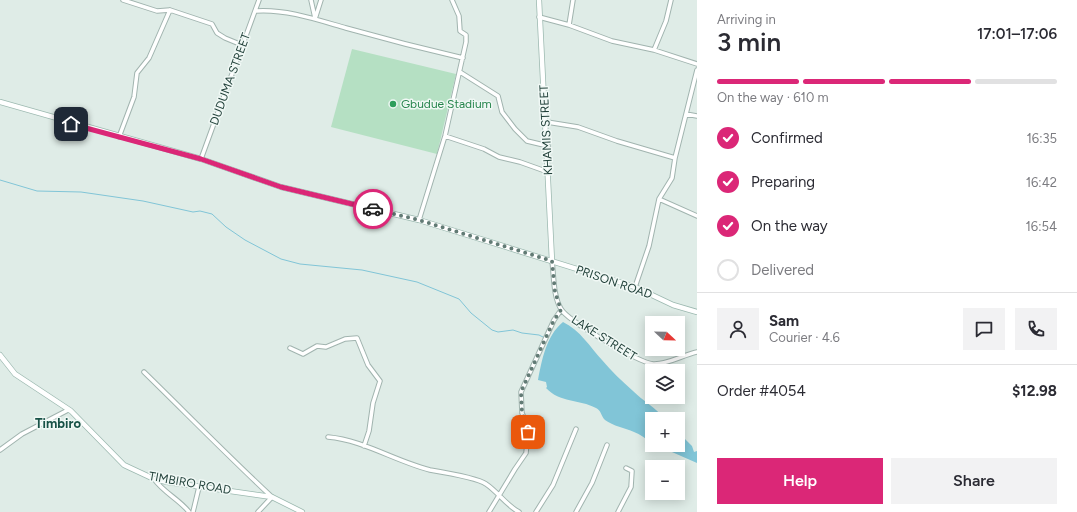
<!DOCTYPE html>
<html lang="en">
<head>
<meta charset="utf-8">
<style>
  :root { --surface:#fff; --page:#f2f2f3; --text:#2b2b33; --muted:#7c7c81; --line:#e1e1e2; --accent:#db2777 }
  body { margin:0; font-family:Figtree,sans-serif; background:var(--page); color:var(--text); height:100vh; display:flex; flex-direction:column; font-size:15px; white-space:nowrap }
  * { box-sizing:border-box; margin:0 }
  p { font-size:13px; color:var(--muted) }
  .icon { flex:none; width:22px; height:22px; fill:none; stroke:currentColor; stroke-width:2; stroke-linecap:round; stroke-linejoin:round }
  .map { position:relative; flex:1; overflow:hidden }
  .side { display:flex; flex-direction:column; background:var(--surface); width:380px }
  .side>* { flex:none }
  .needle { width:26px; rotate:112deg }
  .controls { position:absolute; left:645px; top:316px; display:grid; gap:8px }
  .controls a { display:grid; place-items:center; width:40px; height:40px; border-radius:0px; background:var(--surface); box-shadow:0 2px 10px #0003; font-size:20px }
  .pin { position:absolute; display:grid; place-items:center; width:34px; height:34px; color:#fff; margin:-17px; border-radius:8px; box-shadow:0 2px 6px #0006 }
  .courier { position:absolute; display:grid; place-items:center; width:40px; height:40px; margin:-20px; border:3px solid #db2777; border-radius:50%; background:#fff; color:#222; box-shadow:0 1px 5px #0007 }
  .head em { font-style:normal; font-weight:600 }
  .head div { display:flex; flex-direction:column-reverse }
  .head { display:flex; align-items:center; justify-content:space-between; height:68px; padding:0 20px }
  h1 { font-size:26px; font-weight:600; line-height:30px }
  .bar { display:grid; grid-template-columns:repeat(4,1fr); gap:6px 4px; align-content:center; height:48px; padding:0 20px }
  .bar i { height:5px; border-radius:3px; background:var(--line) }
  .bar .selected { background:var(--accent) }
  .bar p { grid-column:span 4 }
  .line { display:flex; align-items:center; gap:10px; padding:0 20px; border-top:1px solid var(--line) }
  .line div { flex:1 }
  .round { display:grid; place-items:center; flex:none; width:42px; height:42px; border-radius:0px; background:var(--page) }
  ol { padding:0 20px; list-style:none }
  li { display:flex; align-items:center; gap:12px; height:44px }
  li p { margin-inline-start:auto }
  li .icon { padding:4px; border-radius:50%; background:var(--accent); color:#fff; stroke-width:4 }
  li:last-child { color:var(--muted) }
  li i { width:22px; height:22px; border:2px solid var(--line); border-radius:50% }
  .primary-button { display:flex; gap:8px; margin-top:auto; padding:8px 20px }
  .primary-button a { flex:1; height:46px; border-radius:0px; background:var(--accent); color:#fff; font-size:16px; font-weight:600; line-height:46px; text-align:center }
  .primary-button a+a { background:var(--page); color:var(--text) }
  main { display:flex; flex:1; min-height:0 }
  .map>svg:first-child { display:block }
  .green { fill:#b5e0c3 }
  .water { fill:#81c5d7 }
  .lines { fill:none; stroke-linecap:round; stroke-linejoin:round }
  .stream { stroke:#81c5d7; stroke-width:1 }
  .street-casing { stroke:#a1b4af; stroke-width:5.5 }
  .secondary-casing { stroke:#9cb9b0; stroke-width:6 }
  .street { stroke:#fff; stroke-width:3.5 }
  .secondary { stroke:#fff; stroke-width:4.5 }
  .done { stroke:#627b75; stroke-width:4; stroke-dasharray:0 7.2 }
  .route { stroke:#db2777; stroke-width:5 }
  .leisure-dot { fill:#2e9e5b; stroke:#f0f8f5; stroke-width:1.5 }
  .labels { text-anchor:middle; dominant-baseline:central; stroke-width:3; stroke-linejoin:round; paint-order:stroke }
  .street-label { font-size:12px; fill:#1e3e37; stroke:#f0f8f5 }
  .leisure-label { font-size:12px; fill:#27864d; stroke:#f0f8f5; text-anchor:start }
  .neighbourhood-label { font-size:13px; font-weight:bold; fill:#185247; stroke:#f0f8f5 }
</style>
</head>
<body>
<main>
<div class="map">
<svg width="697" height="512" viewBox="0 0 697 512">
  <rect width="100%" height="100%" fill="#dfece7"/>
  <!-- green -->
  <path class="green" d="M352 49 456 74 437 154 331 127Z"/>
  <!-- water -->
  <path class="water" d="M563 322C580 330 590 347 602 360 611 371 622 381 633 391 643 401 655 407 665 419H652V443C646 439 640 434 634 432 625 428 613 426 605 420 601 416 601 410 596 408 579 399 560 403 546 388L547 387 546 382 538 380C542 360 546 336 563 322Z
    M678 432 692 446 694 452 697 451V463L656 445H678Z"/>
  <g class="lines">
    <!-- stream -->
    <path class="stream" d="M0 180 37 191 81 192 143 201 193 212 200 211 212 214 226 227 245 240 281 259 300 264 362 270 417 282 459 299 471 313 492 330 498 332 513 330 522 333 539 335 545 338"/>
    <!-- street casing -->
    <g class="street-casing">
      <path id="street" d="M123 0 157 11 170 10 212 24 217 33 225 38 242 45
        M311 0 315 18
        M256 11C287 9 318 20 346 28 385 39 424 49 463 58
        M539 17 569 25 612 41 654 50 697 64
        M315 19 321 0
        M569 25 573 0
        M654 50 666 21 671 0
        M460 72 498 96 502 112 515 129 527 141 548 146
        M686 114 697 116
        M547 122 578 127 617 141 675 158
        M445 136 484 149 499 157 520 162 548 172
        M119 137 134 97 137 73 149 58 170 10
        M201 159 259 0
        M659 199 697 216
        M419 220 445 136 466 42V35L460 31 459 16 452 0
        M552 261C554 276 553 296 561 309 568 321 638 362 653 364 667 365 683 355 697 352
        M635 287 649 246 659 199 672 178 675 158 697 70
        M290 348 303 354 317 346 326 347 345 339 357 338 368 365 380 381 373 403 369 431 364 446
        M144 372C187 414 228 456 272 497L258 512
        M328 437C363 440 395 461 430 470 442 472 478 478 486 484 498 492 506 505 519 512
        M0 450 22 434 68 410
        M154 479C164 493 179 499 189 512
        M193 512 199 487
        M489 512 515 469 526 453 528 432 527 424 522 413 521 392 554 320 561 310
        M536 512 553 485 576 429
        M576 512 592 483 607 445
        M618 512 631 487 632 471 626 468"/>
    </g>
    <!-- secondary casing -->
    <g class="secondary-casing">
      <path id="secondary" d="M539 0 552 261
        M0 102 201 159 281 187 419 220 635 287 673 305 697 312
        M0 355 15 374 71 411 124 465 154 479 167 482 272 497 302 512"/>
    </g>
    <!-- street -->
    <use href="#street" class="street"/>
    <!-- secondary -->
    <use href="#secondary" class="secondary"/>
  </g>
  <g class="lines">
    <!-- done -->
    <path class="done" d="M373 209 419 220 552 261 555 292 561 310 554 320 521 392 522 413 527 424 528 432"/>
    <!-- route -->
    <path class="route" d="M71 124 201 159 281 187 373 209"/>
  </g>
  <!-- markers -->
  <circle class="leisure-dot" cx="393" cy="104" r="4"/>
  <g class="labels">
    <!-- street labels -->
    <g class="street-label">
      <text transform="translate(230 79) rotate(-70)">DUDUMA STREET</text>
      <text transform="translate(546 130) rotate(-93)">KHAMIS STREET</text>
      <text transform="translate(614 282) rotate(19)">PRISON ROAD</text>
      <text transform="translate(604 338) rotate(32)">LAKE STREET</text>
      <text transform="translate(190 483) rotate(10)">TIMBIRO ROAD</text>
    </g>
    <!-- leisure labels -->
    <g class="leisure-label">
      <text x="401" y="104">Gbudue Stadium</text>
    </g>
    <!-- neighbourhood labels -->
    <g class="neighbourhood-label">
      <text x="58" y="423">Timbiro</text>
    </g>
  </g>
</svg>
<div class="controls">
<a><svg class="needle" viewBox="-14 -14 28 28"><path d="M0-13l5 13h-10z" fill="#e53935"/><path d="M0 13l5-13h-10z" fill="#7c7c81"/></svg></a>
<a><svg class="icon" aria-label="layers" viewBox="0 0 24 24"><path d="M12 4l9 5-9 5-9-5zM3 14l9 5 9-5"/></svg></a>
<a>+</a>
<a>−</a>
</div>
<div class="pin" style="left:528px;top:432px;background:#ea580c"><svg class="icon" aria-label="bag" viewBox="0 0 24 24"><path d="M5 8h14l-1 12H6zM9 8a3 3 0 0 1 6 0"/></svg></div>
<div class="pin" style="left:71px;top:124px;background:#1f2937"><svg class="icon" aria-label="home" viewBox="0 0 24 24"><path d="M3 11l9-7 9 7M6 9v11h12V9"/></svg></div>
<div class="courier" style="left:373px;top:209px"><svg class="icon" aria-label="car" viewBox="0 0 24 24"><path d="M5 17H2v-5l4-1 3-4h7l3 4 3 1v5h-3M9 17h6M6 11h13"/><circle cx="7" cy="17" r="2"/><circle cx="17" cy="17" r="2"/></svg></div>
</div>
<section class="side">
<div class="head"><div><h1>3 min</h1><p>Arriving in</p></div><em>17:01–17:06</em></div>
<div class="bar"><i class="selected"></i><i class="selected"></i><i class="selected"></i><i></i><p>On the way · 610 m</p></div>
<ol>
<li><svg class="icon" aria-label="check" viewBox="0 0 24 24"><path d="M5 12l5 5 9-10"/></svg>Confirmed<p>16:35</p></li>
<li><svg class="icon" aria-label="check" viewBox="0 0 24 24"><path d="M5 12l5 5 9-10"/></svg>Preparing<p>16:42</p></li>
<li><svg class="icon" aria-label="check" viewBox="0 0 24 24"><path d="M5 12l5 5 9-10"/></svg>On the way<p>16:54</p></li>
<li><i></i>Delivered</li>
</ol>
<div class="line" style="height:72px"><a class="round"><svg class="icon" aria-label="person" viewBox="0 0 24 24"><circle cx="12" cy="8" r="4"/><path d="M4 21q1-7 8-7t8 7"/></svg></a><div><b>Sam</b><p>Courier · 4.6</p></div><a class="round"><svg class="icon" aria-label="chat" viewBox="0 0 24 24"><path d="M4 5h16v11H9l-5 4z"/></svg></a><a class="round"><svg class="icon" aria-label="phone" viewBox="0 0 24 24"><path d="M5 4h4l2 5-3 2q2 4 5 5l2-3 5 2v4C11 20 4 13 5 4z"/></svg></a></div>
<div class="line" style="height:52px"><div>Order #4054</div><b>$12.98</b></div>
<div class="primary-button"><a>Help</a><a>Share</a></div>
</section>
</main>
</body>
</html>
